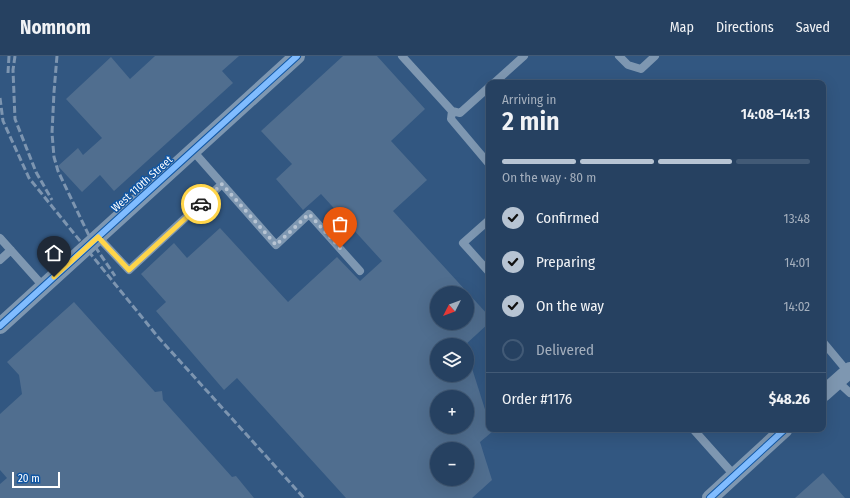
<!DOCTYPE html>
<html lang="en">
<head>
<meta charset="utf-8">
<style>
  :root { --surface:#264161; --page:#324c6a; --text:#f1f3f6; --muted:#a4afbd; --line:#425a76; --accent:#b7c4d3 }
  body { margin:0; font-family:"Fira Sans Condensed",sans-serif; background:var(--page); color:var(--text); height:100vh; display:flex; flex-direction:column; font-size:15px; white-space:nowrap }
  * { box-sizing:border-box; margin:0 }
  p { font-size:13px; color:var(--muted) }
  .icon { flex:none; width:22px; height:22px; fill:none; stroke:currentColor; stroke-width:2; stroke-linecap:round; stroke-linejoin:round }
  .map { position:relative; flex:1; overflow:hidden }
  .panel { position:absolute; left:486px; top:24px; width:340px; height:352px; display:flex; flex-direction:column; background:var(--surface); border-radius:8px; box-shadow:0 4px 16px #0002,0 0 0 1px var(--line) }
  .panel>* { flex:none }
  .needle { width:26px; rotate:228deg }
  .fabs { position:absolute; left:430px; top:230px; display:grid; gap:8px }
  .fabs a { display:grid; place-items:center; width:44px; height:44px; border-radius:50%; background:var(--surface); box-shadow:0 4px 16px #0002,0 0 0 1px var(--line); font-size:20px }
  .scale { position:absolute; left:12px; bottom:10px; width:48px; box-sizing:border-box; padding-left:4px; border:2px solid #fff; border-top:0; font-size:11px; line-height:14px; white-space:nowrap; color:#fff; -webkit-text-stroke:3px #1056a3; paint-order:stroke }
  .pin { position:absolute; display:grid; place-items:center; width:34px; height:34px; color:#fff; margin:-41px -17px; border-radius:50% 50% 50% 0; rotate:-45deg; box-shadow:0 0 4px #0007 }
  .pin .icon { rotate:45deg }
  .courier { position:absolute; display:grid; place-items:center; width:40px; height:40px; margin:-20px; border:3px solid #ffd54a; border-radius:50%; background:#fff; color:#222; box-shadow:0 1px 5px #0007 }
  .headline em { font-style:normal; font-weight:600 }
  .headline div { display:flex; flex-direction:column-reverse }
  .headline { display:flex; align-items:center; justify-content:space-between; height:68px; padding:0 16px }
  h1 { font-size:26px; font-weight:600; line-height:30px }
  .bar { display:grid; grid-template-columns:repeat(4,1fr); gap:6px 4px; align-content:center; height:48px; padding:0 16px }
  .bar i { height:5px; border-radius:3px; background:var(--line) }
  .bar .active { background:var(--accent) }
  .bar p { grid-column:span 4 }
  .line { display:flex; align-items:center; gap:10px; padding:0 16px; border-top:1px solid var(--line) }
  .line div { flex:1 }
  ol { padding:0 16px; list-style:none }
  li { display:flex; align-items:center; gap:12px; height:44px }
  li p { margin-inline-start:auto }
  li .icon { padding:4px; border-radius:50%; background:var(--accent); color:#111; stroke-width:4 }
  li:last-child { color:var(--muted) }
  li i { width:22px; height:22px; border:2px solid var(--line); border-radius:50% }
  header { display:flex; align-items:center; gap:24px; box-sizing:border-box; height:56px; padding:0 20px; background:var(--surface); border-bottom:1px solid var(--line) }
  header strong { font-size:19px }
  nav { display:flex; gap:22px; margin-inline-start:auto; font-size:14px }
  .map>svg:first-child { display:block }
  .building { fill:#506e8f; fill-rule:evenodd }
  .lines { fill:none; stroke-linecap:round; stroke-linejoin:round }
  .lane { stroke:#7e97b1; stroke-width:8 }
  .street { stroke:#7e97b1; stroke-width:16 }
  .rail { stroke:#7d95b0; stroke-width:3; stroke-dasharray:7 3; stroke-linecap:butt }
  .cycleway-casing { stroke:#1056a3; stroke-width:8 }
  .cycleway { stroke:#80bcff; stroke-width:6 }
  .done { stroke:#b7c4d3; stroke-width:4; stroke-dasharray:0 7.2 }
  .route { stroke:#ffd54a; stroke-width:5 }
  .labels { text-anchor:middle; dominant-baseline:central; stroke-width:3; stroke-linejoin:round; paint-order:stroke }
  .street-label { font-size:11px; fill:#fff; stroke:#1056a3 }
</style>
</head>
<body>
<header>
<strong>Nomnom</strong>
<nav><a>Map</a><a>Directions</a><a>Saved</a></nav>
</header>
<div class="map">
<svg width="850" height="442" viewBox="0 0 850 442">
  <rect width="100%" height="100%" fill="#325781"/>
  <!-- building -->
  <path class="building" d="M155 0H239L222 15 233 27 114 135 100 119 82 136 58 110 78 92 83 99 102 82 66 43 111 1 130 23Z
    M343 0H377L425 53 391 85 427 124 393 155 489 260V267L465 289H437V319H467V306H470L489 366V373H491L492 376 480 386 492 424 472 442H346L237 322 224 334 156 255 166 246 141 218 174 187 187 202 220 172 288 246 337 201 360 225 382 205 321 138 303 154 276 123 292 108 261 75ZM437 237H467V267H437ZM437 341H467V371H437ZM437 393H467V423H437Z
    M74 246 155 336 162 335 163 344 232 421 236 420 254 442H0V428L7 422 0 414V358L22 338 19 319 7 306Z
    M823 417 845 442H795Z"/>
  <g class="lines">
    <!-- lane -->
    <path class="lane" d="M402 0 452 55 460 57 489 31
      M619 0 628 9 641 13 655 0
      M494 27 524 0
      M452 55 451 63 489 108
      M193 95 276 189 309 158 360 215
      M489 164 463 187 489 216
      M98 181 129 214 222 128
      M0 182 43 230
      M0 204 11 194
      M823 286 848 316
      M837 325 850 337
      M693 373 734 419"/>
    <!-- street -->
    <path class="street" d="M0 270 297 0
      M823 338 850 314
      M710 442 785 373"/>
    <!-- rail -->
    <path class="rail" d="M15 0 13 14 15 63 36 116 52 144
      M57 0 54 36 52 77 54 101 58 115 92 186 115 220
      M8 17 9 0
      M0 42 3 65 29 122 158 281 304 442"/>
    <!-- cycleway casing -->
    <g class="cycleway-casing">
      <path id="cycleway" d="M0 270 297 0
        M710 442 785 373"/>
    </g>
    <!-- cycleway -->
    <use href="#cycleway" class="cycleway"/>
  </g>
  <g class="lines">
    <!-- done -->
    <path class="done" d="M201 148 222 128 276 189 309 158 340 192"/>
    <!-- route -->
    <path class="route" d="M54 221 98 181 129 214 201 148"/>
  </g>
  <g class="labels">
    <!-- street labels -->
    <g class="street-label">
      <text transform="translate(142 128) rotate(-42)">West 110th Street</text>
    </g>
  </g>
</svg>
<div class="fabs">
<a><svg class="needle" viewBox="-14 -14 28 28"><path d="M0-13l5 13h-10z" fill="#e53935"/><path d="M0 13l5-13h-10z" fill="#a4afbd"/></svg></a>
<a><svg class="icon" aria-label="layers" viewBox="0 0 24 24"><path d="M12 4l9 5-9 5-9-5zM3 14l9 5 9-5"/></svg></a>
<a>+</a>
<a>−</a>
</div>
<div class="scale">20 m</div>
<div class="pin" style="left:340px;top:192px;background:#ea580c"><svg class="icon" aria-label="bag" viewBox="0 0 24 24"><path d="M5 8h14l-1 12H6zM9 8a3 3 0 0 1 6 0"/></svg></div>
<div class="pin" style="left:54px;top:221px;background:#1f2937"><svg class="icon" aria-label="home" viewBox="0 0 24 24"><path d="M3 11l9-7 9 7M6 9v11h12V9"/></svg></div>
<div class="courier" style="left:201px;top:148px"><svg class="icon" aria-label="car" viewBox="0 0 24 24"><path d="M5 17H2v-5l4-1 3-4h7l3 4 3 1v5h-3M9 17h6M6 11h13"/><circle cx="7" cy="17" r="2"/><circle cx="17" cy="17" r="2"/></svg></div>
<section class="panel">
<div class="headline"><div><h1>2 min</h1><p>Arriving in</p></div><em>14:08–14:13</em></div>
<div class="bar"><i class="active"></i><i class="active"></i><i class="active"></i><i></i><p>On the way · 80 m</p></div>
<ol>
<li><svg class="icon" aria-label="check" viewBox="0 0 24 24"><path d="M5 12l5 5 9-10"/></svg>Confirmed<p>13:48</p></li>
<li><svg class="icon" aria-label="check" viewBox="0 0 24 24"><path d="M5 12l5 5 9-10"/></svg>Preparing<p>14:01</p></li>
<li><svg class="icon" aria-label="check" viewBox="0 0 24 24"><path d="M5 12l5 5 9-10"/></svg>On the way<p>14:02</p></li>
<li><i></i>Delivered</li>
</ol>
<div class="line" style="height:52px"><div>Order #1176</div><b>$48.26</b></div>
</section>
</div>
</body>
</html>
